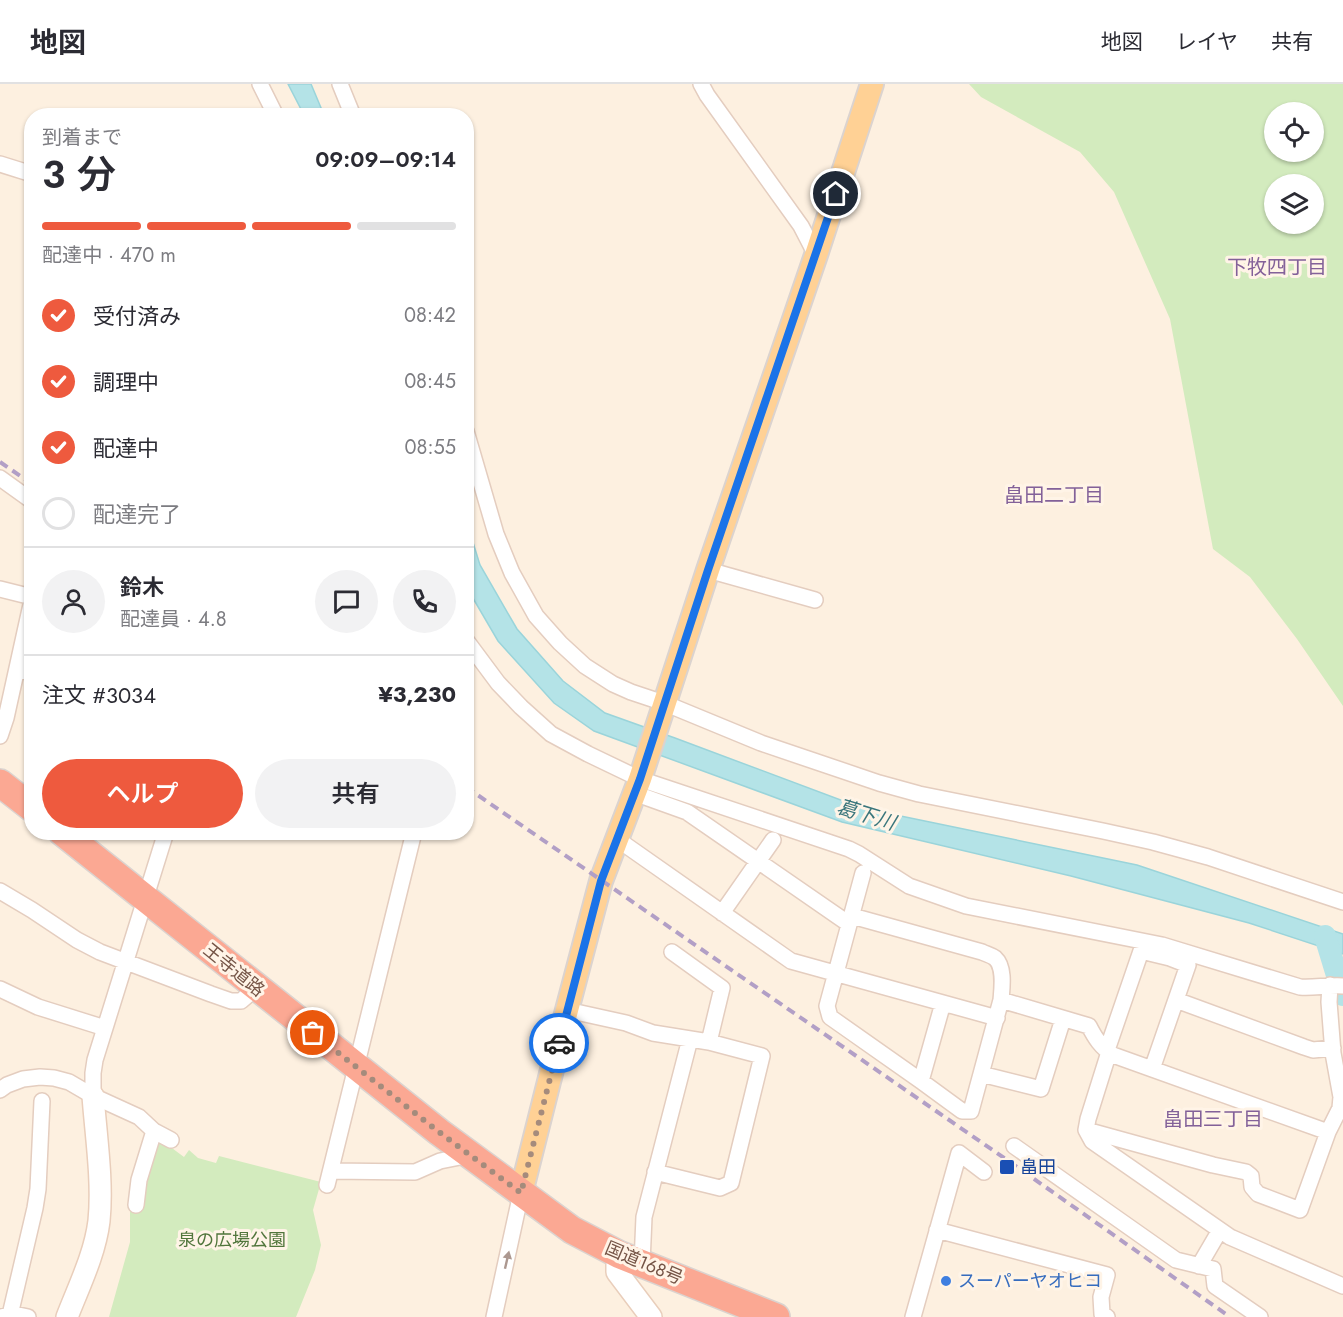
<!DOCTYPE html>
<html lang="ja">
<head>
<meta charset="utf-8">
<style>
  :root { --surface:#fff; --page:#f2f2f3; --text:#2b2b33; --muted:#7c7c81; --line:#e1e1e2; --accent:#ee5a3e }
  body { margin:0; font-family:Jost,"Noto Sans JP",sans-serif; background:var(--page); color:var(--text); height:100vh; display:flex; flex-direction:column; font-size:22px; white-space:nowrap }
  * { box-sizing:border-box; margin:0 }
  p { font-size:20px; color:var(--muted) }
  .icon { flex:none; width:33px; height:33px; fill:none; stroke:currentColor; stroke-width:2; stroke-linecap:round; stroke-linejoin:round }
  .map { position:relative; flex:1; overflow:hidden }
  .sheet { position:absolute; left:24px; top:24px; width:450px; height:732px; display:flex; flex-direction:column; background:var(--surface); border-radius:24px; box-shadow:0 2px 4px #0004 }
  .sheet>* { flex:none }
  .tools { position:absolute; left:1264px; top:18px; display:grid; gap:12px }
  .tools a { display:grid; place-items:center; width:60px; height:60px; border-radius:50%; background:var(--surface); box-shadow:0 2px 4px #0004; font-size:30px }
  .pin { position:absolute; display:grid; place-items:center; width:51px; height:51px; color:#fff; margin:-26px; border:3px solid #fff; border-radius:50%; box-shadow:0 2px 6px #0007 }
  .courier { position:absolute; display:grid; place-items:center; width:60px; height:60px; margin:-30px; border:4px solid #1a73e8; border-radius:50%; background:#fff; color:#222; box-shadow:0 2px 8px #0007 }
  .overview em { font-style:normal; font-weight:600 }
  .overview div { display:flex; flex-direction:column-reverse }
  .overview { display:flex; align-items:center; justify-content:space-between; height:102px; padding:0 18px }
  h1 { font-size:39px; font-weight:600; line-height:45px }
  .bar { display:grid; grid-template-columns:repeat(4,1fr); gap:9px 6px; align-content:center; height:72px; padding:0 18px }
  .bar i { height:8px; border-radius:4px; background:var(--line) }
  .bar .on { background:var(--accent) }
  .bar p { grid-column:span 4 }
  .line { display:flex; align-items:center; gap:15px; padding:0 18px; border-top:2px solid var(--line) }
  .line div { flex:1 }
  .round { display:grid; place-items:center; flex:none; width:63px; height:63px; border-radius:32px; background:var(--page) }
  ol { padding:0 18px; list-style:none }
  li { display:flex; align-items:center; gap:18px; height:66px }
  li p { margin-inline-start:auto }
  li .icon { padding:6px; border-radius:50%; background:var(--accent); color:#fff; stroke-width:4 }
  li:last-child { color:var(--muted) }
  li i { width:33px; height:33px; border:3px solid var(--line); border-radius:50% }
  .cta { display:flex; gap:12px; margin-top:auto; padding:12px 18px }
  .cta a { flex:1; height:69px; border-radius:36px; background:var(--accent); color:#fff; font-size:24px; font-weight:600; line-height:69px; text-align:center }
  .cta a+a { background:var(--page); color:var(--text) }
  header { display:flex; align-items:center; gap:36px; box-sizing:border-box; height:84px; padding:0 30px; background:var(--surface); border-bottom:2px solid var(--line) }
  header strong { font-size:28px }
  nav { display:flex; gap:33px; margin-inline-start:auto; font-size:21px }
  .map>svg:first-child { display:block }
  .green { fill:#d3ebbe; fill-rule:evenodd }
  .water { fill:#b4e3e7; stroke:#9ad4da; stroke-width:1.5 }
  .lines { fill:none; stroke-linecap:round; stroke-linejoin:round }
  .river { stroke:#b4e3e7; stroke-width:22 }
  .street-casing { stroke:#e4cdbf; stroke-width:18 }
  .secondary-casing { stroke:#e9cebb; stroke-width:24 }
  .primary-casing { stroke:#dbd3cf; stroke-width:26 }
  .highway-casing { stroke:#dbd3cf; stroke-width:30 }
  .street { stroke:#fff; stroke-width:15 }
  .secondary { stroke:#fff; stroke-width:21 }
  .primary { stroke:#ffd195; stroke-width:22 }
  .highway { stroke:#fba893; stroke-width:27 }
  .rail { stroke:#b29fc6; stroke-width:4; stroke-dasharray:9 6; stroke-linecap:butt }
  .oneway { fill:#ac9890 }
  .done { stroke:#a58b7c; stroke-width:6; stroke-dasharray:0 10.8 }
  .route { stroke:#1a73e8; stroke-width:8 }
  .transit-dot { fill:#1a4fb4; stroke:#fff4e7; stroke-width:2 }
  .shop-dot { fill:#3f7fe0; stroke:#fff4e7; stroke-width:2 }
  .labels { text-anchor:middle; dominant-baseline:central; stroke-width:6; stroke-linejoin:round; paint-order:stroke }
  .street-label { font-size:18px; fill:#755446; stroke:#fff4e7 }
  .transit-label { font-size:18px; fill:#164399; stroke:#fff4e7; text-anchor:start }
  .park-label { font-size:18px; fill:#51763c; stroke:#fff4e7 }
  .shop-label { font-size:18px; fill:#366cbe; stroke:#fff4e7; text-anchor:start }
  .neighbourhood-label { font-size:20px; fill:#836199; stroke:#fff4e7 }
  .water-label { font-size:20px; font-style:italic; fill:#3a767c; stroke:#fff4e7 }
</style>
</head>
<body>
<header>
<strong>地図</strong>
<nav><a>地図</a><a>レイヤ</a><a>共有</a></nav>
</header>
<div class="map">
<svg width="1343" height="1233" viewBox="0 0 1343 1233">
  <rect width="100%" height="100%" fill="#fdf0e0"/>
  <!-- green -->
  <path class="green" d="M969 0H1343V622L1297 555 1250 493 1213 465 1170 235 1114 108 1080 68 981 13ZM1275 28H1314V68H1275ZM1275 100H1314V140H1275Z
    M157 1053 184 1073 189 1066 198 1074 216 1079 219 1072 321 1098 313 1126 321 1161 315 1186 296 1233H109L130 1158V1121Z"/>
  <!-- water -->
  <path class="water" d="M288 0H311L324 31H304Z
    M466 436 480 481 517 545 563 597 605 629 675 654 862 724 1137 781 1343 850V870L1249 839 1071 792 842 738 594 647 554 619 498 557 467 504Z"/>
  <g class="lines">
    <!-- river -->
    <path class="river" d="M1325 852 1343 911"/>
    <!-- street casing -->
    <g class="street-casing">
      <path id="street" d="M260 0 276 32
        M340 0 353 32
        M701 0 707 11 801 142 816 171
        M0 80 32 90
        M466 347 496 450 512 489 536 532 560 559 585 582 613 600 631 608 664 619 761 659 879 699 919 710 1103 747 1153 758 1208 773 1343 818
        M0 394 32 417
        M708 486 815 516
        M0 505 32 513
        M466 556 498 599 521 623 551 650 588 670 640 695 849 765 859 770 909 802 966 822 1162 861 1300 903C1314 904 1328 901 1343 902
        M17 586 32 588
        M0 652 6 634 32 516
        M634 709 687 728 849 840
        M617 755 791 877 997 934
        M0 807 32 826 77 856 100 868 211 910 231 917H241L256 904
        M722 829 773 756
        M852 832 982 868C986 870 991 871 995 874 1005 883 1002 904 1001 916L971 1027H962L921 997 830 933 827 922 863 789
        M672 868 722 904 709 958
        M0 905 38 923 105 944
        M1001 916 1089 942C1095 954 1101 963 1113 971L1328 1048
        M1176 916 1304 963 1313 966 1333 964
        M567 926 626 939 653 949 709 958 762 972 731 1099 720 1104 655 1088
        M1107 966 1141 867 1170 874 1188 881 1152 985
        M1109 968 1088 1035 1086 1046 1092 1057 1230 1153 1343 1202
        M981 990 1041 1005 1063 935
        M921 997 943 919
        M0 1006 7 1001 23 995 40 993 54 994 69 998 93 1012 139 1033 154 1047 171 1056
        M93 1012V989L95 976 166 748
        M1086 1046 1213 1081 1246 1088 1251 1092 1252 1103 1258 1110 1300 1126 1328 1048 1340 1024 1341 1013 1333 969 1329 918 1330 901
        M1014 1062 1176 1176 1213 1185 1215 1202 1260 1233
        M331 1087 415 1088 440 1077 470 1071
        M327 1101 414 748
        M136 1121 139 1096 154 1047
        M937 1146 1107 1191 1101 1213 1102 1230 1107 1233
        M642 1179 644 1133 690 955
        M1199 1182 1220 1146
        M10 1231 35 1124 38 1105 42 1017
        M1 1233 14 1230 28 1233
        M494 1233 521 1109
        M913 1233 959 1069 984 1088"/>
    </g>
    <!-- secondary casing -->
    <g class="secondary-casing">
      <path id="secondary" d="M620 1171 617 1181V1188L651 1233
        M67 1233C79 1202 95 1170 99 1137 103 1098 96 1052 93 1012"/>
    </g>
    <!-- primary casing -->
    <g class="primary-casing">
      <path id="primary" d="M521 1109 567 926 601 797 640 695 708 486 816 171 872 0"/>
    </g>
    <!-- highway casing -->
    <g class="highway-casing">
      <path id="highway" d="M0 699 32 724
        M62 748 439 1048 572 1146 620 1171 776 1233"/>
    </g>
    <!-- street -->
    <use href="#street" class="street"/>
    <!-- secondary -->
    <use href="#secondary" class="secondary"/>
    <!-- primary -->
    <use href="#primary" class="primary"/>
    <!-- highway -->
    <use href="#highway" class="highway"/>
    <!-- rail -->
    <path class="rail" d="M0 378 32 400
      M466 703 1010 1078 1230 1233"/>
  </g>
  <!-- one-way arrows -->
  <defs><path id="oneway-solid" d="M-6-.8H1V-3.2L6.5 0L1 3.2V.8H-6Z" transform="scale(1.5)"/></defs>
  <use class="oneway" href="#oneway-solid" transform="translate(507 1176) rotate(-77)"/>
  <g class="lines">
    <!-- done -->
    <path class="done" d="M313 949 439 1048 521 1109 559 959"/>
    <!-- route -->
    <path class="route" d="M559 959 601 797 640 695 708 486 836 110"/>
  </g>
  <!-- markers -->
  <rect class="transit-dot" x="999" y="1075" width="16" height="16" rx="3"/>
  <circle class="shop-dot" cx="946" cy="1197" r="6"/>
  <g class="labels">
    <!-- street labels -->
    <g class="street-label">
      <text transform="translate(234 886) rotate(39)">王寺道路</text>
      <text transform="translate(644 1179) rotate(23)">国道168号</text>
    </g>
    <!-- transit labels -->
    <g class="transit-label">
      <text x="1020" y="1083">畠田</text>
    </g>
    <!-- park labels -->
    <g class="park-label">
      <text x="232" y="1156">泉の広場公園</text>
    </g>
    <!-- shop labels -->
    <g class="shop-label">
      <text x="958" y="1197">スーパーヤオヒコ</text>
    </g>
    <!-- neighbourhood labels -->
    <g class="neighbourhood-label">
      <text x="1277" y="183">下牧四丁目</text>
      <text x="1054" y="411">畠田二丁目</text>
      <text x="1213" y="1035">畠田三丁目</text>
    </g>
    <!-- water labels -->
    <g class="water-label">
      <text transform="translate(866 731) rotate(17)">葛下川</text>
    </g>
  </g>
</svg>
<div class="tools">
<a><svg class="icon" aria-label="locate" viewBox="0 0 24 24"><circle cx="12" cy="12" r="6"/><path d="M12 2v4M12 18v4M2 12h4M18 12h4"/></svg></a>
<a><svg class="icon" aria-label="layers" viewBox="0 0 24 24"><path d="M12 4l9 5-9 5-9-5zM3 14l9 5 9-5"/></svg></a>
</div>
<div class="pin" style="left:313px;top:949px;background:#ea580c"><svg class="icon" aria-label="bag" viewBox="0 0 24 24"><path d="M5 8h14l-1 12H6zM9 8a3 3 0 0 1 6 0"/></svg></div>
<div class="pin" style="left:836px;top:110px;background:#1f2937"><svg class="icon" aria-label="home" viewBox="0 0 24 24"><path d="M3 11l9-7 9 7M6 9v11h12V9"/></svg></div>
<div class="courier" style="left:559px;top:959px"><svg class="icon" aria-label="car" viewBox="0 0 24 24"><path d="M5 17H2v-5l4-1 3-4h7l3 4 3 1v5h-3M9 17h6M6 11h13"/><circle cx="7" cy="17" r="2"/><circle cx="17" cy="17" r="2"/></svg></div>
<section class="sheet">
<div class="overview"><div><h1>3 分</h1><p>到着まで</p></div><em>09:09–09:14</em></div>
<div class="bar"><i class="on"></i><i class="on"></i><i class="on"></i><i></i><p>配達中 · 470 m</p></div>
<ol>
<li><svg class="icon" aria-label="check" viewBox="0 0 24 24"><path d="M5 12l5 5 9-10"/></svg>受付済み<p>08:42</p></li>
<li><svg class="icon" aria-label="check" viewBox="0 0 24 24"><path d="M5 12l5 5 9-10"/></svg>調理中<p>08:45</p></li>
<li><svg class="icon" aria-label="check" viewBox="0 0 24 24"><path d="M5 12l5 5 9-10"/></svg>配達中<p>08:55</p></li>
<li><i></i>配達完了</li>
</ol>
<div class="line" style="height:108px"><a class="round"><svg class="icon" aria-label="person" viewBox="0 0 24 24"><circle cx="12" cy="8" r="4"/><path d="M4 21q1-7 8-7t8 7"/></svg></a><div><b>鈴木</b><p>配達員 · 4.8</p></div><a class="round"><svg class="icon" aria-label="chat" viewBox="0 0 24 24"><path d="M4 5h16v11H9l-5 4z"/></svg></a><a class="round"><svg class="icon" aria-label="phone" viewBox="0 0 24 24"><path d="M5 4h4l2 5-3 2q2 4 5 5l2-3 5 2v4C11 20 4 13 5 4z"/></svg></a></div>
<div class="line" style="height:78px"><div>注文 #3034</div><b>¥3,230</b></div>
<div class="cta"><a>ヘルプ</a><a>共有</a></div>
</section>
</div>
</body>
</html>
